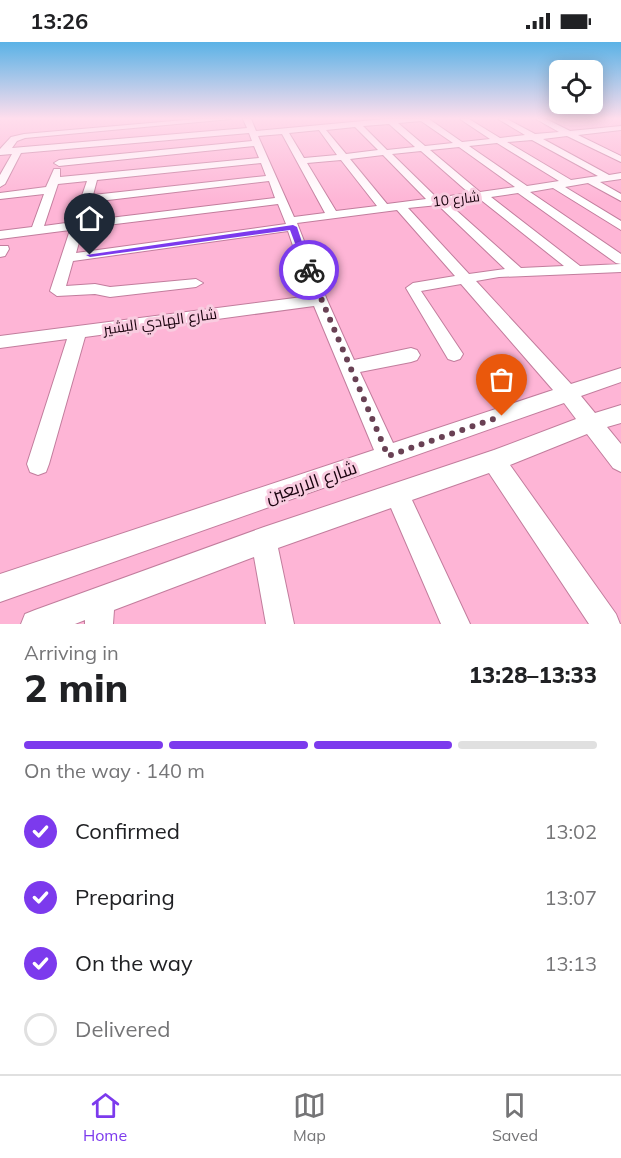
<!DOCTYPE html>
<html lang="en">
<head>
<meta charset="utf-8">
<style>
  :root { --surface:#fff; --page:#f2f2f2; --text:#202124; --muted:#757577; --line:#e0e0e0; --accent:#7c3aed }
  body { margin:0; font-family:Mulish,Cairo,sans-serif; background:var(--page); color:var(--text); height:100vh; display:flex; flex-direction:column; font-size:22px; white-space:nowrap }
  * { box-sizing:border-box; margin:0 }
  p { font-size:20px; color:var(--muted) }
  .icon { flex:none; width:33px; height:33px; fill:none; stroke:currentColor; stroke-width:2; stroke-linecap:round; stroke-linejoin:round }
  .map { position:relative; height:582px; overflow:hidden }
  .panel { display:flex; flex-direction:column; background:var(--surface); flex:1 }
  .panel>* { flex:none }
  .buttons { position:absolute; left:549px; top:18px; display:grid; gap:12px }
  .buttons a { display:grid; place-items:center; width:54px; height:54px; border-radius:9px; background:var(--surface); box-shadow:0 3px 15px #0003; font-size:30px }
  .pin { position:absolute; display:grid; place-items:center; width:51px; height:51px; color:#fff; margin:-62px -26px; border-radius:50% 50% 50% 0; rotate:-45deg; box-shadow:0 0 6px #0007 }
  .pin .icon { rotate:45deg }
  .courier { position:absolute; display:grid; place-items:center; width:60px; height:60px; margin:-30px; border:4px solid #7c3aed; border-radius:50%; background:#fff; color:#222; box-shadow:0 2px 8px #0007 }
  .headline em { font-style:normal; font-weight:800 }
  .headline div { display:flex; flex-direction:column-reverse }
  .headline { display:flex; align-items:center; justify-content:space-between; height:102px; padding:0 24px }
  h1 { font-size:39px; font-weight:800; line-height:45px }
  .bar { display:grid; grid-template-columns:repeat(4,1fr); gap:9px 6px; align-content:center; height:72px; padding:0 24px }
  .bar i { height:8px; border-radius:4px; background:var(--line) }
  .bar .current { background:var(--accent) }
  .bar p { grid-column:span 4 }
  ol { padding:0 24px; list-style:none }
  li { display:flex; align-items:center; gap:18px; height:66px }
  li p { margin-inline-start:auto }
  li .icon { padding:6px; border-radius:50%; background:var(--accent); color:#fff; stroke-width:4 }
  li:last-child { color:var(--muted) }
  li i { width:33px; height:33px; border:3px solid var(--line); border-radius:50% }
  .status { display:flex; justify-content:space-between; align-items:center; height:42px; padding:0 30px; background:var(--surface); direction:ltr }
  .status svg { height:16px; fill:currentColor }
  .menu { display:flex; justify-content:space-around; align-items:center; height:84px; border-top:2px solid var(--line); background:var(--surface); font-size:16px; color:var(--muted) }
  .menu a { display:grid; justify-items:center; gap:3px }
  .menu .current { color:var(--accent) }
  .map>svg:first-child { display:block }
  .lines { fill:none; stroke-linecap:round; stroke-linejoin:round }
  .minor-casing { stroke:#c27d9d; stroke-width:2 }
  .minor { fill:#fff; fill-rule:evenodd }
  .route { fill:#7c3aed }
  .done { stroke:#694154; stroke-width:6; stroke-dasharray:0 10.8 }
  .labels { text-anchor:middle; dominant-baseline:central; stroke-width:6; stroke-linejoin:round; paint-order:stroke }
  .far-street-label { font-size:14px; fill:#19030e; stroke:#f9cce0 }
  .street-label { font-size:15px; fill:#19030e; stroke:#f9cce0 }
  .near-street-label { font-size:18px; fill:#19030e; stroke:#f9cce0 }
</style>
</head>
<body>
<div class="status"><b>13:26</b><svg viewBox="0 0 49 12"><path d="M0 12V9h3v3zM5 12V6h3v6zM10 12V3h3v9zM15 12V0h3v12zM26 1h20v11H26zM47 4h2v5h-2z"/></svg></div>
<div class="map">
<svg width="621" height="582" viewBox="0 0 621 582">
  <rect width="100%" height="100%" fill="#feb5d6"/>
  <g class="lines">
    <!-- minor casing -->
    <g class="minor-casing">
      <path id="minor" d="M196 77H231L25 96 17 99 12 106 247 86 243 77H251L256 89 385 77H429L462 100 490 97 460 77H469L500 96 525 93 498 77H507L535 92 559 90 536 77H546L570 89 621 84V88L578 93 621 114V120L567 94 543 97 609 133 621 131V137L600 140 621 152V159L588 141 565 145 621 179V188L553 146 530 150 621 212V230L499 235 476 239 571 342 621 326V340L581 354 595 371 621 363V381L607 385 621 402V430L613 426 587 392 510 423 616 572 620 582H589L489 431 412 458 470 582H441L391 466 278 506 294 582H266L254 515 114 568 113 582H85V578L75 582H21L25 572 35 568 264 485 494 408 576 377 564 361 0 560V532L374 408 314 264 85 295 49 422 46 430 38 433 30 430 27 422 67 297 0 306V294L310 254 288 189 73 219 66 244 95 242 110 245 196 237 203 241 196 245 110 255 95 252 57 254 50 249 70 188 0 197V189L32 185 44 152 0 157V151L46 145 54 127H60V135L259 116 254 104 59 124 54 121 59 118 252 99 249 91 21 111 5 142 0 145V133L12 112 0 113V107L11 95 24 92ZM421 79 453 101 425 104 398 81ZM389 82 415 105 387 108 363 84ZM355 85 378 108 346 112 326 88ZM319 88 337 113 304 116 289 91ZM282 92 325 171 294 175 258 94ZM532 98 598 134 571 138 507 100ZM497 101 559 139 527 144 469 104ZM459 105 515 145 480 150 430 108ZM421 109 469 151 437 156 392 112ZM383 113 426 157 387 162 350 117ZM341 118 377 164 336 169 307 121ZM261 121 266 134 93 153 97 138ZM87 139 73 180 44 184 58 142ZM269 139 275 156 85 179 91 160ZM518 151 616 221 621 222 580 224 491 155ZM476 157 481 158 564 224 521 226 448 161ZM278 162 286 182 76 211 83 186ZM438 163 505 227 469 232 408 166ZM397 168 455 234 413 241 406 246 448 317 454 319 460 317 463 312 421 249 461 242 553 348 393 401 360 330 411 320 417 318 420 313 417 308 411 306 354 318 327 258 297 181Z
        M0 204H8L9 207 5 214 0 215Z"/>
    </g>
    <!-- minor -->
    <use href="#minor" class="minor"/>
  </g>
  <!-- sky -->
  <linearGradient id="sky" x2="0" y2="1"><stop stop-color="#5ab2e6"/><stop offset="0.48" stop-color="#ffdeed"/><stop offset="1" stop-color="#ffdeed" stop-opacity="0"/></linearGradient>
  <rect width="621" height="159" fill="url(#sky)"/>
  <!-- route -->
  <path class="route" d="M293 183 297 185 312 230 305 228 290 188 90 215 86 213Z"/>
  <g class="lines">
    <!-- done -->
    <path class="done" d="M309 228 388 414 502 374"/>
  </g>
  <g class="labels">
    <!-- far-street labels -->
    <g class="far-street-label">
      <text transform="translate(456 157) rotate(-7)">شارع 10</text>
    </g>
    <!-- street labels -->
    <g class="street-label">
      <text transform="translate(160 279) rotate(-8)">شارع الهادي البشير</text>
    </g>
    <!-- near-street labels -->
    <g class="near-street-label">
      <text transform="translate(311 440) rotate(-19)">شارع الاربعين</text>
    </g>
  </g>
</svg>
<div class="buttons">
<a><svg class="icon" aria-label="locate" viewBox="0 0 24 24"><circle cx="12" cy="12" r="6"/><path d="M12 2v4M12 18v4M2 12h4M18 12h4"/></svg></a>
</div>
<div class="pin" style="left:502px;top:374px;background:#ea580c"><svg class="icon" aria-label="bag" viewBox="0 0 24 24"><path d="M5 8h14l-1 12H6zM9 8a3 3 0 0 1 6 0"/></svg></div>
<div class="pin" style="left:90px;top:213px;background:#1f2937"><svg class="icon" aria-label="home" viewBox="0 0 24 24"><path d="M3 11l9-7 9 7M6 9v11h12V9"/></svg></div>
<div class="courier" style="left:309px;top:228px"><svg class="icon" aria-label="bike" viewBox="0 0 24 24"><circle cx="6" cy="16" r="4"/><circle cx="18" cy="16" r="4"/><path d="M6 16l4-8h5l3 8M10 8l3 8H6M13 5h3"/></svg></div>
</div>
<section class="panel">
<div class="headline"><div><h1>2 min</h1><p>Arriving in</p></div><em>13:28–13:33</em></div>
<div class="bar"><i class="current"></i><i class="current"></i><i class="current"></i><i></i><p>On the way · 140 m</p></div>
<ol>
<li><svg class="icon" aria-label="check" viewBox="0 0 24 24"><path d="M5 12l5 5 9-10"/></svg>Confirmed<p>13:02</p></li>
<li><svg class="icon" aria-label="check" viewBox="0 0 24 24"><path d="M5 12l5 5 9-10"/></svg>Preparing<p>13:07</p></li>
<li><svg class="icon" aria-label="check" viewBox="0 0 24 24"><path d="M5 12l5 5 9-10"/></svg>On the way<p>13:13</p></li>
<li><i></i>Delivered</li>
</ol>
</section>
<nav class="menu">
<a class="current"><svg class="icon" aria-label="home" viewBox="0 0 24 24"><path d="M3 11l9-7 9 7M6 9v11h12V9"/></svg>Home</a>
<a><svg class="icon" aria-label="map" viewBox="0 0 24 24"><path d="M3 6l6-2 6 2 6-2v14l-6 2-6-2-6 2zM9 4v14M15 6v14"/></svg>Map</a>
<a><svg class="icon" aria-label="saved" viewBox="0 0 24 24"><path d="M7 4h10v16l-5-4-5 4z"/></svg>Saved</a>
</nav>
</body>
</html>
